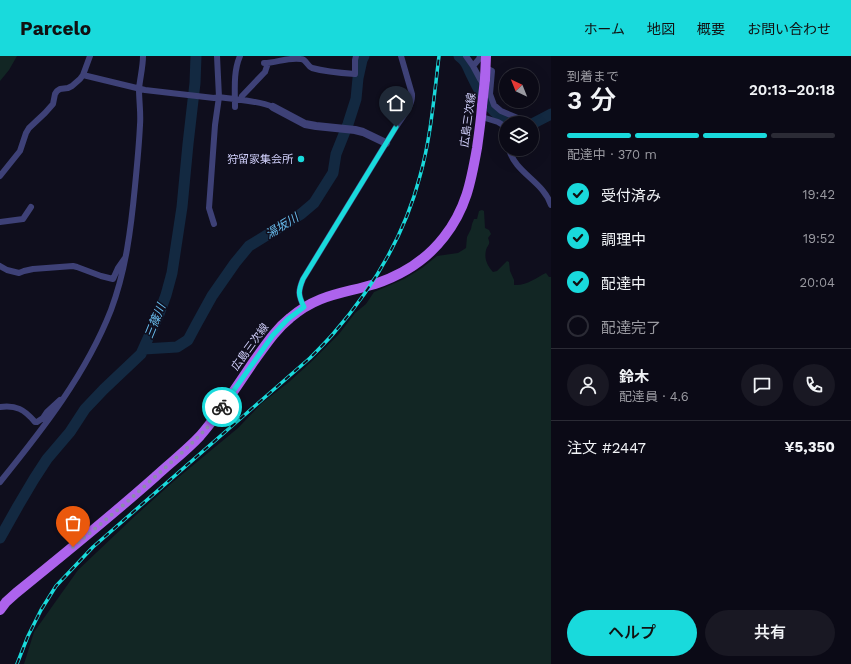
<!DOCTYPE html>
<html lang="ja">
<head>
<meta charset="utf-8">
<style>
  :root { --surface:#0b0a16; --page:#191823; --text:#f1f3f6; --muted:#9a9aa1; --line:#2b2b35; --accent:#19dadc }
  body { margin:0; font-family:"Work Sans","Noto Sans JP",sans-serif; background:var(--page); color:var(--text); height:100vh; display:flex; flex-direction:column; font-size:15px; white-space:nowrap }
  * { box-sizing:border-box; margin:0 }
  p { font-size:13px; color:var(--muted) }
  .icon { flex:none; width:22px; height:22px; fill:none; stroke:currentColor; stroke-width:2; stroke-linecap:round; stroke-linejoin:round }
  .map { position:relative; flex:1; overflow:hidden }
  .side { display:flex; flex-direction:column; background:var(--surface); width:300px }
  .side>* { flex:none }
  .needle { width:26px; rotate:317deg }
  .fabs { position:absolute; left:499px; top:12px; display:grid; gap:8px }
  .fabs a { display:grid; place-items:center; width:40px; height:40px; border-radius:50%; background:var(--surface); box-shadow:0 4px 16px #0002,0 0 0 1px var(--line); font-size:20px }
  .pin { position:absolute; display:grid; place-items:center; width:34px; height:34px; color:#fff; margin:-41px -17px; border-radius:50% 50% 50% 0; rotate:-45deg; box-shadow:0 0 4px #0007 }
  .pin .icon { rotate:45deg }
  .courier { position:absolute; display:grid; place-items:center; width:40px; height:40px; margin:-20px; border:3px solid #19dadc; border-radius:50%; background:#fff; color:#222; box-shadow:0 1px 5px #0007 }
  .headline em { font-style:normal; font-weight:600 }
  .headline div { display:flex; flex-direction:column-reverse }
  .headline { display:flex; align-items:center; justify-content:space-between; height:68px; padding:0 16px }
  h1 { font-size:26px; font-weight:600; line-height:30px }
  .bar { display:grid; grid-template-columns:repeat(4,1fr); gap:6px 4px; align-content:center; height:48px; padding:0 16px }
  .bar i { height:5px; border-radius:3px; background:var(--line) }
  .bar .active { background:var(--accent) }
  .bar p { grid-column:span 4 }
  .line { display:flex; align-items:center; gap:10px; padding:0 16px; border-top:1px solid var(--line) }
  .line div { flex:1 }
  .round { display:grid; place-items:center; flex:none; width:42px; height:42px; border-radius:21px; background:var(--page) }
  ol { padding:0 16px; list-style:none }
  li { display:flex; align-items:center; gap:12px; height:44px }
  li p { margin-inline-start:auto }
  li .icon { padding:4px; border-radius:50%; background:var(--accent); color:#111; stroke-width:4 }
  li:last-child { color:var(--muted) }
  li i { width:22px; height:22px; border:2px solid var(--line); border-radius:50% }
  .action { display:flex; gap:8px; margin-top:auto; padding:8px 16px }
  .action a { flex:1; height:46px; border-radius:24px; background:var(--accent); color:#111; font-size:16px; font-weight:600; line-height:46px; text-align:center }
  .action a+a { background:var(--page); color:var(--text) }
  header { display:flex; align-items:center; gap:24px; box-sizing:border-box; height:56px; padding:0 20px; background:var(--accent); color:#111 }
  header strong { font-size:19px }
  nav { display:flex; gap:22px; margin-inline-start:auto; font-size:14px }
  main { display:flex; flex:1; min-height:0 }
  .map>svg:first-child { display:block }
  .green { fill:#122624 }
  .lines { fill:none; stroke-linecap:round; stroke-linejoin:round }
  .river { stroke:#132941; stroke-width:11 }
  .minor { stroke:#3e4177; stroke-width:6 }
  .tertiary { stroke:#3e4177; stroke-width:8 }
  .primary { stroke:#ad63ed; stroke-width:10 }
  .rail-casing { stroke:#19dadc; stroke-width:3.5 }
  .rail { stroke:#0f0e1d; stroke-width:2; stroke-dasharray:6; stroke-linecap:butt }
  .primary-bridge { stroke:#ad63ed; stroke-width:10 }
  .done { stroke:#8c8bad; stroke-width:4; stroke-dasharray:0 7.2 }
  .route { stroke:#19dadc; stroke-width:5 }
  .poi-dot { fill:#19dadc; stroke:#0f0e1d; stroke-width:1.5 }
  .labels { text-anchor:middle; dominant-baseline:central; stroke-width:3; stroke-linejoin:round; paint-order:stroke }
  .street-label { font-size:11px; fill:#d0cffa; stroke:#0f0e1d }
  .poi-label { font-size:11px; fill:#d0cffa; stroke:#0f0e1d; text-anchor:end }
  .water-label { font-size:12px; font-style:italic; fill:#69bdee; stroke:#0f0e1d }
</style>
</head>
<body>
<header>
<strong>Parcelo</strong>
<nav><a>ホーム</a><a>地図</a><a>概要</a><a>お問い合わせ</a></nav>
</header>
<main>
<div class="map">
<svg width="551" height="608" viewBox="0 0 551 608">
  <rect width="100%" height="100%" fill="#0f0e1d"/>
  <!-- green -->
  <path class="green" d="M0 0H17L9 14 0 25Z
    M482 154 484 155 485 172 489 174 491 178 488 182C491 189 488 188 486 194 484 203 487 209 493 216L497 215 507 205 509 206 510 215 514 224V229C527 230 535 222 546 217L549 221H551V608H24L34 576 78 514 135 460 174 425 238 372 262 347 289 326 311 306 339 278 355 257 366 248 374 236 404 223 422 212 437 200 458 197 466 192 467 181 471 173 472 168 474 163H477L479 155Z"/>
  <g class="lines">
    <!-- river -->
    <path class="river" d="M459 0C467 6 467 10 471 18 481 39 492 62 516 67
      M532 68 551 58
      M144 293 177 291 188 284 196 269 212 240 235 207 249 190 301 158 314 147 333 117 336 98 348 68 356 43 358 22 362 4 364 0
      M0 482 18 450 34 423 47 403 70 376 85 353 104 333 141 298 159 258 166 239 172 217 182 151 188 88 195 27 196 0"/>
    <!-- minor -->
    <path class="minor" d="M466 0 473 10 480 23 490 38 494 49 501 55 520 63
      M264 7C276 7 288 1 301 3 306 3 307 10 312 12 326 16 340 17 355 18V4L356 0
      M473 10 479 3 480 0
      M486 12 492 15 490 38
      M83 19 90 0
      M242 40 263 18 265 16 268 7
      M235 51C235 35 233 16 240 0
      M482 61 498 66 506 71
      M509 93C515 117 543 125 551 149
      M0 120 20 95 26 77 29 72 45 57 53 48 55 38 57 35 60 33 68 32 72 30 80 23 83 19 145 34 214 42 219 41C237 44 257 44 273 51
      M0 166 23 163 31 151
      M214 168 209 152 215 69 219 41 217 0
      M0 210 7 214 19 217 24 215 33 213 73 210 77 211 101 220 113 223 118 212 125 202
      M304 251C298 239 298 235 303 223L396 71C402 61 413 50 412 38L401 0
      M0 351C16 349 24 353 35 366H37L43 362 47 356 60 344
      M0 426C43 373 86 318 111 254 126 214 131 172 135 130 137 110 139 89 140 69 141 57 139 45 139 33 140 22 143 11 143 0"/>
    <!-- tertiary -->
    <path class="tertiary" d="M273 51 305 68 316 70 355 74 363 76 386 87"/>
    <!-- primary -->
    <path class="primary" d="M485 23 486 0
      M0 554 6 546 16 537C63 499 110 461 155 421 170 407 186 395 200 380 220 357 237 330 254 305 265 290 275 274 290 262 318 238 342 238 375 228 402 219 427 203 444 181 466 153 471 126 477 92 479 78 481 64 482 50"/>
    <!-- rail casing -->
    <g class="rail-casing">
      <path id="rail" d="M17 608 28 580 41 554 56 530 93 491 310 302C318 294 326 286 333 278 373 232 405 178 420 120 431 81 434 40 439 0"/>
    </g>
    <!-- rail -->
    <use href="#rail" class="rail"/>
    <!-- primary-bridge -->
    <path class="primary-bridge" d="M482 50 485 23"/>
  </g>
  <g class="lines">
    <!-- done -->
    <path class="done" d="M73 491 127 446 187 392 207 372 222 351"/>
    <!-- route -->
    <path class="route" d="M222 351 273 279 288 263 304 251C298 239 298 235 303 223L396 71"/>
  </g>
  <!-- markers -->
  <circle class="poi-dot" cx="301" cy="103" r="4"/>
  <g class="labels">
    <!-- street labels -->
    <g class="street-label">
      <text transform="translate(468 64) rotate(-82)">広島三次線</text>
      <text transform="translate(250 291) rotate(-54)">広島三次線</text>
    </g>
    <!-- poi labels -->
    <g class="poi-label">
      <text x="293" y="103">狩留家集会所</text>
    </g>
    <!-- water labels -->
    <g class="water-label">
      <text transform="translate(282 170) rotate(-32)">湯坂川</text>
      <text transform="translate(155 265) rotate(-68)">三篠川</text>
    </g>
  </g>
</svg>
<div class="fabs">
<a><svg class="needle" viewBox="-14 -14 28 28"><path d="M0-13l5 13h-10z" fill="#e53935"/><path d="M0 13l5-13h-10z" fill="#9a9aa1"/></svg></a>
<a><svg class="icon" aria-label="layers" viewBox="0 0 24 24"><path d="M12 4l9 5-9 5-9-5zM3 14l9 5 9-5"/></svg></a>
</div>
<div class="pin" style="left:73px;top:491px;background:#ea580c"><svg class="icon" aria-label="bag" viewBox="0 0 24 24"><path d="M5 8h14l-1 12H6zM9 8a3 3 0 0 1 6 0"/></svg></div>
<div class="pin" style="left:396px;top:71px;background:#1f2937"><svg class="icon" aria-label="home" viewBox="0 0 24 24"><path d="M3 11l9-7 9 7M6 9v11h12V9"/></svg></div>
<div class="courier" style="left:222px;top:351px"><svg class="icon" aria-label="bike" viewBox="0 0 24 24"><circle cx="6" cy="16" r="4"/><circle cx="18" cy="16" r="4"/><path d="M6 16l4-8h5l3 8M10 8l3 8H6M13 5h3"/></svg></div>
</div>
<section class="side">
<div class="headline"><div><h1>3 分</h1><p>到着まで</p></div><em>20:13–20:18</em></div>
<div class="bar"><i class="active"></i><i class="active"></i><i class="active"></i><i></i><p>配達中 · 370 m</p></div>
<ol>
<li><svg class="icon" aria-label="check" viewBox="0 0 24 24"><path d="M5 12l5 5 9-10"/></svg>受付済み<p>19:42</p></li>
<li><svg class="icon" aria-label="check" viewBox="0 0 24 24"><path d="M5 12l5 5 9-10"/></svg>調理中<p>19:52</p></li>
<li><svg class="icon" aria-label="check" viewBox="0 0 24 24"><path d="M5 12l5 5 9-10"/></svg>配達中<p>20:04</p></li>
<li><i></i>配達完了</li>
</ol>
<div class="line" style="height:72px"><a class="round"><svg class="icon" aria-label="person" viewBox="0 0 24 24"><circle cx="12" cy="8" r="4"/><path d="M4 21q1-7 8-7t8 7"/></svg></a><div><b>鈴木</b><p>配達員 · 4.6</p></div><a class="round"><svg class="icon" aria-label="chat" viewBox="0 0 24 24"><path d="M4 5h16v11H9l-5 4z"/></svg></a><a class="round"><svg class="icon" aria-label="phone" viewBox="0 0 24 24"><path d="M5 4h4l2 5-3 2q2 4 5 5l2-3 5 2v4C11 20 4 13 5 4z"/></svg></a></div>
<div class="line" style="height:52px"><div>注文 #2447</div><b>¥5,350</b></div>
<div class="action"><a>ヘルプ</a><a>共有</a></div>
</section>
</main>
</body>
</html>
